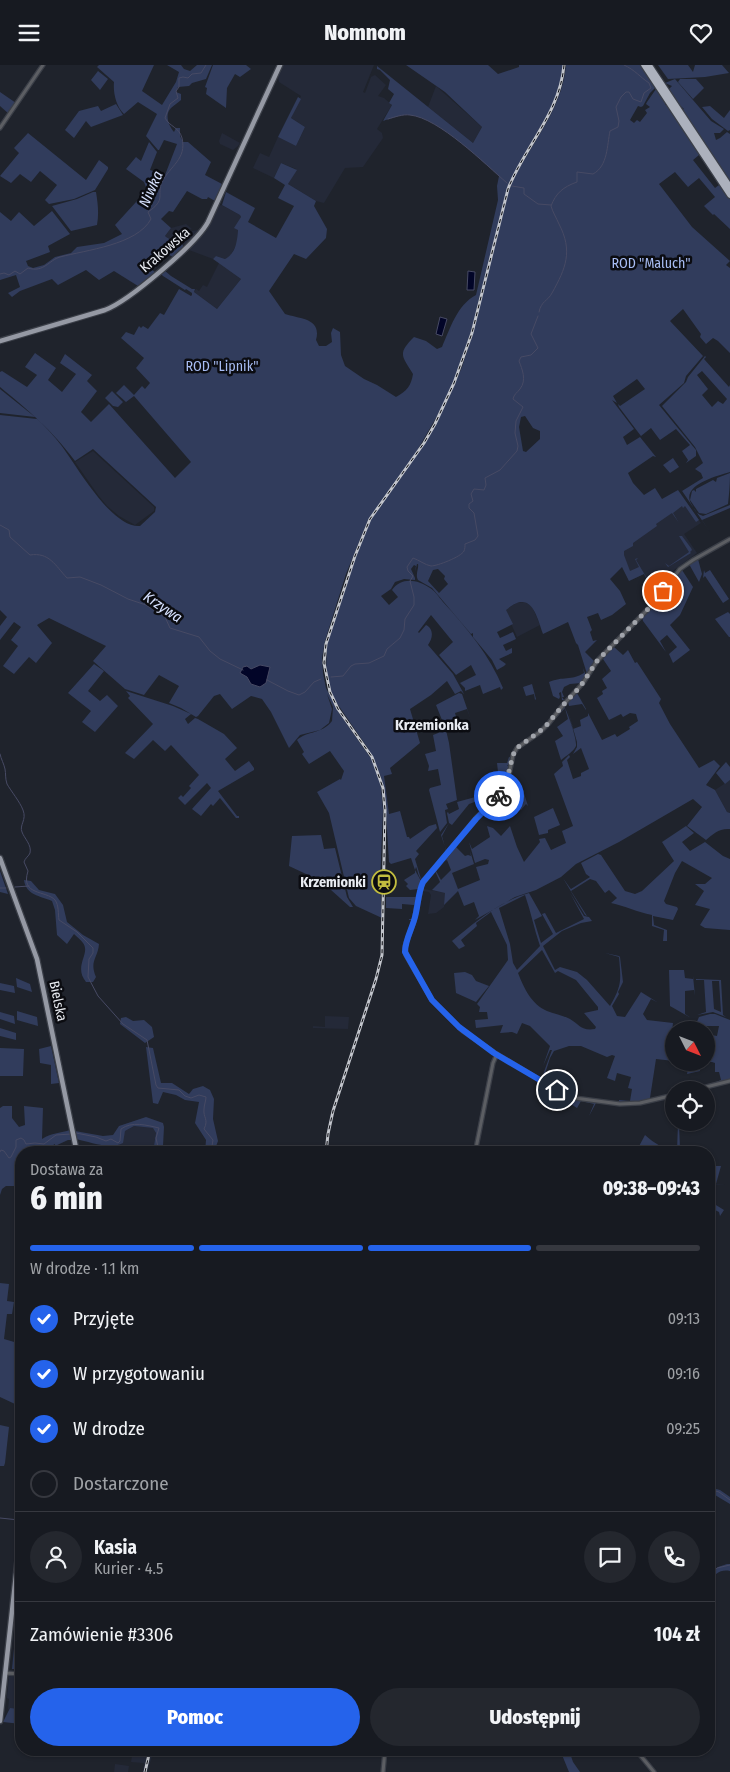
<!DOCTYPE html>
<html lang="pl">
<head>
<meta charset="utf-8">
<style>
  :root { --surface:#171a21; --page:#24272e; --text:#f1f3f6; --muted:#9ea1a5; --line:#36383f; --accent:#2563eb }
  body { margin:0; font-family:"Fira Sans Condensed",sans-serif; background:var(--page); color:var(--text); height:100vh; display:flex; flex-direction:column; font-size:19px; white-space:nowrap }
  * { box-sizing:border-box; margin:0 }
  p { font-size:16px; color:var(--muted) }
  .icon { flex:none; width:28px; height:28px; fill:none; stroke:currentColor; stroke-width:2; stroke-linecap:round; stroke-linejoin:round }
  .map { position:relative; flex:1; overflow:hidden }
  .details { position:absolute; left:15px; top:1081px; width:700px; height:610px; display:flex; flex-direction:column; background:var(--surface); border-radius:20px; box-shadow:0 1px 4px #0004,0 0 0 1px var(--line) }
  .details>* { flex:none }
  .needle { width:32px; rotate:132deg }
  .controls { position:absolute; left:665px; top:956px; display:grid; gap:10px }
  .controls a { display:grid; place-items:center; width:50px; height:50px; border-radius:50%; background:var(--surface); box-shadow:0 1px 4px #0004,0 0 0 1px var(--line); font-size:25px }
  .pin { position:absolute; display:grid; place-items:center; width:42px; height:42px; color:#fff; margin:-21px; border:2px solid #fff; border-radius:50%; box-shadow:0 1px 5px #0007 }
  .courier { position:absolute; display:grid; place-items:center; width:50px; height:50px; margin:-25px; border:4px solid #2563eb; border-radius:50%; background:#fff; color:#222; box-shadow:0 1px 6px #0007 }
  .summary em { font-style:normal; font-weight:800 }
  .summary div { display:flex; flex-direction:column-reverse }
  .summary { display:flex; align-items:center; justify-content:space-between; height:85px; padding:0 15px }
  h1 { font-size:32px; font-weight:800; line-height:38px }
  .bar { display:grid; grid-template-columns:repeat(4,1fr); gap:8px 5px; align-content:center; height:60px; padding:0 15px }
  .bar i { height:6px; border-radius:4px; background:var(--line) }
  .bar .active { background:var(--accent) }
  .bar p { grid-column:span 4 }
  .line { display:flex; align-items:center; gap:12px; padding:0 15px; border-top:1px solid var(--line) }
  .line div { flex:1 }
  .round { display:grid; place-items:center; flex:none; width:52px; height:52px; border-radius:26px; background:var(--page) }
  ol { padding:0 15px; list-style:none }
  li { display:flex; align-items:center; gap:15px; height:55px }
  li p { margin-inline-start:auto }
  li .icon { padding:5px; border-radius:50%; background:var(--accent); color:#fff; stroke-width:4 }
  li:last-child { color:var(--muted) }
  li i { width:28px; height:28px; border:2px solid var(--line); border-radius:50% }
  .cta { display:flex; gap:10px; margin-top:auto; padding:10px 15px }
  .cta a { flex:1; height:58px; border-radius:30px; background:var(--accent); color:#fff; font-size:20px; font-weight:800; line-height:58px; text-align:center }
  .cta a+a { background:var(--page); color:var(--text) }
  header { display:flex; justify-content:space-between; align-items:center; height:65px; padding:0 15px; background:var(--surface); font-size:22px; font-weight:800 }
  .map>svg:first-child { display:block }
  .built { fill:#242938 }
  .green { fill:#313c5c; fill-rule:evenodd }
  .water { fill:#020528; stroke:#474a64 }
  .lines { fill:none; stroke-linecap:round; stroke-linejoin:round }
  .stream { stroke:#474a64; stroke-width:1 }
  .tertiary-casing { stroke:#3b3f48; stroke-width:5.5 }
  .primary-casing { stroke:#3b3f48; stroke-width:7 }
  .motorway-casing { stroke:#3b3f48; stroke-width:8 }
  .tertiary { stroke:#5c5e63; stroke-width:3 }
  .primary { stroke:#9599a4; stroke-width:4.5 }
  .motorway { stroke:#acb1bd; stroke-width:5.5 }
  .rail-casing { stroke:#c1c4cb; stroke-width:3 }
  .rail { stroke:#0b0c11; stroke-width:1; stroke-dasharray:4; stroke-linecap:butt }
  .done { stroke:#a2a5ac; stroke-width:5; stroke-dasharray:0 9 }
  .route { stroke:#2563eb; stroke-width:6 }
  .labels { text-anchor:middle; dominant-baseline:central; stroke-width:5; stroke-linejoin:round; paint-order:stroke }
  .street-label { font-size:14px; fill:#e8ebf1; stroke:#0b0c11 }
  .park-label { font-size:14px; fill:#a8bdf4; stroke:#0b0c11 }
  .poi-label { font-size:14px; font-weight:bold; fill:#e8ebf1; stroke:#0b0c11; text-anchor:end }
  .water-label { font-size:15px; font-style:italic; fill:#d6e1fe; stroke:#0b0c11 }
  .neighbourhood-label { font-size:15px; font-weight:bold; fill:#e8ebf1; stroke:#0b0c11 }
</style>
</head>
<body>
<header><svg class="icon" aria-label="menu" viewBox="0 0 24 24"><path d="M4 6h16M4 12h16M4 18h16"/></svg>Nomnom<svg class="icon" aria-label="heart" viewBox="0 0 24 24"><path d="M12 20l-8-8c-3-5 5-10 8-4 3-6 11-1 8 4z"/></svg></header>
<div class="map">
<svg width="730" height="1707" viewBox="0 0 730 1707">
  <rect width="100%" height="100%" fill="#1f232c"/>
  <!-- built -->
  <path class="built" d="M283 0H374L363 27 365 28 371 12 375 10 386 20 378 31 384 33 392 40 377 64 382 68 383 73 363 102 345 103 324 138 316 136 288 119 296 104 281 98 274 113 253 103 260 88 269 92 278 72 296 81 305 62 291 53 301 31 279 17 278 12Z
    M436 21 482 62 473 78 428 42Z
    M222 68 240 78 238 81 233 85 220 79 219 76Z
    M222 140 240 150 241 152 238 165 237 179 229 193 225 194 216 191 213 194 189 185 207 165 218 141Z
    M186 159 192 164 181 167V168L198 165 202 162 186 180 179 179 176 176 169 175 165 171 171 163Z
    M219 198 241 214 217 244 194 227 196 224 199 226 203 220 207 222Z
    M93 386 154 442V446L135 460 119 451 107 441 98 430 75 397Z
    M686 437 701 458 684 469 697 488 674 505 655 531 644 509 629 516 616 486Z
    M525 537 532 541 540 560 517 572 505 545 516 538Z
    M730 715V748L727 747 715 725Z
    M424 824 446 828 444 842 436 848 428 849 431 830 429 827 423 826Z
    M325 951 349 952 348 964 313 963V961L325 962Z
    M134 1061 154 1063 156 1068 153 1087 107 1088V1081H118L125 1066Z
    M21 1487V1530L17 1529Z
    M9 1611 21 1612 20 1644 10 1643 8 1645 9 1634 7 1633Z
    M133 1685H154L147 1707H143L144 1698 131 1697Z
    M115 1699 129 1701 128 1707H114Z"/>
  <!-- green -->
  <path class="green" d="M99 0H154L142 26 162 40 176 17 179 7 167 0H181L184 4 190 6 197 0H212L206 14 192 18 189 21 178 22 176 27 181 29V35C178 38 174 40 171 43 164 50 169 61 174 67L176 63H180V71L183 77H188L211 97 205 110 222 119 215 136 208 132 207 134H202L187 126 173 147 169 146 161 154 171 163 165 171C168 174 179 179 183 180V183L173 192 158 184 146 196V201L155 207 138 221 114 206 99 215 86 205 58 220 52 214 20 226 12 232 8 228 20 222 16 210 0 215V147L11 156 19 147 34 161 52 146 70 169 48 181 50 187 26 196 28 201 33 203 44 200 55 192 71 188 77 182 104 178 122 169 115 160 147 125 144 117 126 104 136 92 141 96 149 77 157 87 150 105 165 110 177 79 164 75 159 85H158L146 71 157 49 138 37 124 49C116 41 113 28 114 17L97 2Z
    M213 0H246L251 4 240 12 235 9 227 23 226 43 206 29 207 23 205 22Z
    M406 0H488L498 9 519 2V0H563L560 21 554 39 522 93 507 124 471 267 453 318 444 339 414 391 368 455 346 509 325 576 322 593 323 608 326 623 339 648 372 695 379 711 381 723 383 745 380 819 382 853 356 841 349 833 329 748 317 727 340 714 341 715 344 706 330 686 309 699 302 689 304 687 297 675C308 665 321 670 332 656L333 642 327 629 332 644 329 658 320 665 300 670 289 683 271 647 262 634 251 631 232 644 220 629 214 631 198 651 196 652 181 643 169 638 179 621 159 610 144 630 125 624 93 596 106 581 49 553 37 560 52 578 36 598 29 592 14 609 3 601 18 581 11 575 21 562 14 557 0 575V561L7 552 0 545V350L37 354C46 362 54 371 61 380 77 401 111 463 140 461L155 447 156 442 93 384 75 396C52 365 29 346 0 322V307L2 306 27 322 37 310 25 302 35 288 56 303 48 315 62 327 76 309 60 298 65 289 92 310 87 316 97 326 81 347 91 357 109 339 175 413 191 397 134 331 126 337 116 328 124 320 134 330 142 321 145 324 150 318 136 303 144 293 121 273 126 267 134 270 139 261 141 263 143 261 148 264 160 248 164 250 179 224 191 231 192 230V228L186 224 185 225 163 211 161 209 164 205 171 211 192 224H195L194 227 217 244 241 214 213 194 216 191 225 194C236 188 237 177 238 165L234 163 241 152 240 150 222 140 226 127 255 143 248 157 276 173 294 141 278 133 285 120 274 113 281 98 297 105 288 119 316 136 314 141 327 164 326 173 306 194 294 189 269 226 285 249C300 254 322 253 316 275L319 281H326L332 277 331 268 333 263 340 267 341 290 345 301 364 314 377 320 396 332C407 326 411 321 413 309 402 291 397 289 414 272L426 276 437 284 442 282C450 264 457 240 476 230L498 135 497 121 499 111C480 94 435 51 409 50 400 49 391 54 383 56L392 40 389 38 394 29 388 24 390 15 380 5 377 4V1L473 78 482 62 445 27Z
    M566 0H640L655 23 650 28 643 41 641 42 638 41 630 55 634 58 637 55 640 57 647 48 645 45 650 42 646 39 647 37 656 24 665 37V40H667L730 134V164L714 149 713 150 704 141 715 132 699 113 688 122 675 107 659 119 692 162 730 196 726 200 730 203V288L718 276 713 273 706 279 700 272 701 269 683 244 670 256 703 291 686 311 684 318 659 340 696 385V391L686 398 688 395 682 386 690 380 676 364 660 375 651 363 641 371 647 379 619 342 618 339 620 341 645 324 637 314 613 331 617 338 612 335 634 364 623 372 627 380 640 372 656 392 653 391 628 408 633 418 644 430 655 423 662 434 678 425 699 455 696 457 685 441 683 443 682 441 673 448 679 458 672 448 656 459 657 461 633 478V481L624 486V490L630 506 639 502 635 494 638 493 636 495 654 525 659 524 668 512 670 513 656 533 654 532 655 530 644 509 629 516 622 502 610 514 620 526 626 539 612 550 601 555 598 548 587 552 592 565 590 567 593 576 597 575 585 587 594 596 587 609 578 580 576 578 568 557 543 569C536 549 531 524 506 545L513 559 497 567 500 573 513 567 516 574 503 580 506 586 512 583V588L499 594 506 599 504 601 497 605 492 595 473 572V568L471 569 432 523 418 515C415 509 419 504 418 499H417L415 507 416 501 414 500 411 504 415 513V515L404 514 395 517 391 524 381 531 389 540 398 532 392 525C401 512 417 514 430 523 435 526 439 532 443 537 467 563 490 591 503 623L501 625 500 622 483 629 480 620 465 626V623L460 618 476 610 471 600 456 610 439 590 453 577 431 550 418 567 419 568 426 560C434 564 433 573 428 580L453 609 464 629 461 626 455 629 447 616 431 630 410 644 420 678 390 703 392 709 384 711 389 749 400 746 407 772H409L410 774 429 761 436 759 437 763 416 786 419 789 415 794 421 814 432 804 422 815C418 812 418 806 416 802L415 805 411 793 391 799 389 797 385 734 381 712 367 682 334 634 328 618 326 607 327 579 356 490 370 455 424 379 446 339 462 302 473 268 507 130C524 85 562 49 566 0ZM699 90 719 120 715 123 693 95ZM525 351 533 363 540 366V374L526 387 523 386 519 362 521 352ZM438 504 445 511 444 514 448 519 439 528 428 516 433 505Z
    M658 0H688L693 7 695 0H722L729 8 705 12 668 14Z
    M98 6 108 14 100 25 91 15Z
    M675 14 711 56 724 64 720 68H714L716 75 720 73 727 67 730 69V117L682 45 684 44 677 38 669 24 672 21 665 18Z
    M680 14H696L704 23 693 34 678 17Z
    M0 27 16 38 9 49 0 41Z
    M298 32 301 34 291 53 305 62 296 81 278 72Z
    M116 39 123 50 91 62 86 56 74 73 65 65 79 46 98 41 101 46Z
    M710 41 724 53 730 45V65L728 66 712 54 702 42Z
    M28 68 86 115 99 95 108 102V104L95 125 74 134 49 139 45 135 57 120 40 106 31 117 20 109 11 118 0 111 19 88 14 83Z
    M93 127H96C98 139 99 149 97 160L71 166 52 141 77 134Z
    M705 291 706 292 704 294 729 322 730 320V407C716 411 679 421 692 440 695 446 697 449 703 451L730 440V443L702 455 710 467 678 420 682 426 703 413 701 408 695 404 703 398 695 382 662 341 686 317 688 312ZM702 306 727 334 723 339 718 336 712 342 702 330 708 324 697 310Z
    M0 324 35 352 0 348Z
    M112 326 123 337 118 342 113 341 105 333Z
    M673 393 679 402 670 408 663 400Z
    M730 408C730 419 729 431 728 439L706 449 699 448 690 435 692 426 694 425 696 427V424L713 415 716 417 717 413Z
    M679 471H682L691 483 692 485 690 487 691 488 668 502 665 498 669 501 689 487Z
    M704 491 700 493 705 508 710 505 729 534 723 538 705 511 703 513 704 505 700 493Z
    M698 494 702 509 699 517 689 499Z
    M682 505 693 522 680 550 670 560 690 585 673 598 669 589 677 582 667 570 660 576 666 587 643 556 642 552 658 536 671 518 665 531 671 534 676 526 672 516Z
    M728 547 730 549V572H729L715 554Z
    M615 580 614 582 623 590 628 585 635 598 637 597 661 634 659 638 670 659 699 703 714 695 720 701 706 720 715 725 727 747 730 748V764C719 763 713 769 706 775L687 761 702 742 693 734 619 777 576 799 561 812 536 825 515 832 475 855 479 851 474 837 464 841 458 826 444 840 445 828 432 825 440 817 435 806 444 798 436 806 441 815 451 805 447 795 445 796 456 782 465 791 468 790 471 791 470 786 474 799 452 808 458 824 480 815 476 802 488 799 489 795 485 794 475 798 469 777 472 784 490 772 487 761 493 763 501 771 510 761 517 782 524 797 540 777 539 774 545 773 551 785 566 778 562 766 573 761 554 709 563 701 562 697 569 690 570 692 567 695 573 714 581 711V708L589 704 581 683 573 689 577 682V677L566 639 573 664 581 661 580 655 588 651V648L602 675 615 669 617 672 630 664 629 662 638 656 636 649 630 648 623 652 621 649 609 655 597 633 603 629 602 626 607 623 602 614 611 606 603 594Z
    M94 599 104 606 88 626 100 636 107 630 118 641 95 667 82 657 91 646 68 628Z
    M583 603 586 611 581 618 570 619 564 622 562 627 564 632H562L564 635H562L561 627 559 628 560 632 559 634 553 631 549 617C563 611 571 616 584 608Z
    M532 619 536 634 535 635 534 629 526 631 523 622Z
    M126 626 173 641 191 649 185 654 188 659 195 653 198 654 224 669 237 683 225 694 235 706 249 696 254 703V705L218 726 237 751H239V753H236L220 733 213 741 211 739 201 751 192 744 211 723 207 718 185 740 178 733 181 730 183 732 191 723 189 721 199 710 171 680 165 686 153 675 134 694 125 688 153 659 128 633 130 631Z
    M459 628 462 629 471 655 467 644 455 648 458 659H464L458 661 457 664 456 662 446 665 436 640Z
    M577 628 586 644V645L582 639 569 641 568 637Z
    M564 641C568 648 577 674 576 681 574 686 566 691 561 695L555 676 563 671 557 662 568 654 565 643 548 662Z
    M446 665 449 678 457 735 446 739 448 744 445 745 447 758 440 767 429 725 430 723 441 720 438 704 428 706 429 701 425 689 436 686 433 670Z
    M509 692H511L509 700H507L509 702 505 716 500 725 497 698H507Z
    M726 697 730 702V715L725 719 716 708Z
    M510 714 509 721 502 730 509 737 506 742 510 745 523 727 522 722 528 741 526 739 521 745 515 742 508 750 507 748H504L494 739 480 752 503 728Z
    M479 731 480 735 469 739 452 760 449 758 442 771 446 786H447L455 777 448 787 446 786V785L441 770 449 758 447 748 448 747 449 749 459 744 457 737Z
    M553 743 560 760 548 765V768L539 770 534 752Z
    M686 761 694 768 682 777 690 786 705 777 723 791 730 794V865L705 863 700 860 710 844 695 840 704 826 695 819H705L712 813 682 796 675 808 664 836 666 839 677 842 678 844 673 855 653 851 654 860 667 865V876H663L664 865 652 861V850C637 847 625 841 611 838L617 833 609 825 605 828 596 816 590 814 571 826 587 851 585 850 563 813 570 823 571 824 590 812 586 809 581 798 598 789 601 790 625 826 635 829 642 826 674 796 662 777Z
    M321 770 324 784 335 783 347 832 353 842H350L321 816 289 801 292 771Z
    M415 805 421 816 418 824 410 825 406 821 408 819 404 815 415 808Z
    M0 806 8 829 0 827Z
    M24 815 31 816 39 825 55 829 63 840 67 857 83 870 99 879C98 893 89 896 96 912L93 917H86C73 901 91 889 83 878 81 875 77 872 74 869L67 879 57 870 55 845 52 836C40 831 26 830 24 815Z
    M529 828 542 851 534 855 541 878 553 869 542 849 545 848 556 868 584 854 570 828 584 851 589 852 592 856 581 858 562 866 543 881 555 905 560 902 577 907 587 915 610 941C622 920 621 916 619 892L605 888 619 891 620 892 623 917 618 927 619 929 612 941 617 951 625 952 641 927 657 937 651 934 643 949 647 955 673 958C671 971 674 983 674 996L656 994 650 1033 652 1034 637 1037 619 1038V1035L630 1036 632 1024 628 1023 631 1012 617 1008 615 1016 607 1013 615 991 612 990 607 992 581 981H569L554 986 550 993 543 1015 569 1029 541 1015 552 985H550L543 1001 550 981 530 961 522 958 517 969 512 967 500 968 503 960 476 963 475 955 488 954 487 947H479L480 942 477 939 508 895 507 880 491 847 476 858 477 861 461 875 465 881 459 884 452 876C475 857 500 836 529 828ZM525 830C531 847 534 864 540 881L517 905 513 898 510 879 499 843ZM542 885 555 908 558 906 576 915 598 942V945L584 948 596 962 595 964C581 966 580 960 570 954 562 950 554 949 547 946 531 939 524 923 518 908Z
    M386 832H416L412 855H409V854H412L414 840 402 839V844L386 843Z
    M669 905H684L685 913 693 914V911L695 931 694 925 685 926V949L691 953 670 941Z
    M465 907 472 910 476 916 489 921 476 937 456 928 454 908Z
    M16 913 30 919 32 927 17 922Z
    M696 914 721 915 723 950 726 952 713 947 697 950 696 934 697 950 706 947 704 915H696V923ZM712 916H719L721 947 714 944Z
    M0 918 14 921 15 928 0 925Z
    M17 946 37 952 38 961 17 955Z
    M0 947 14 951 15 959 0 954Z
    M710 949H715L730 955V1015L706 1021 721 1015 719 1007H715V998L712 997H706V974L711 970 717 971 719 961H698L696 959 699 952Z
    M126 952 133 956 144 955 152 962 154 972 145 978 120 959 121 953Z
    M0 963 16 968V975L0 971Z
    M51 981 59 1018 51 1019V1000L40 998 39 984Z
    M146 982 153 983 161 1018H172L189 1029 193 1024 203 1021 210 1025 214 1034 213 1054 218 1076 214 1087H205L206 1075 195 1058 199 1037 185 1035 176 1030 163 1027 158 1039 153 1038Z
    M0 983 24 984 23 1011H0Z
    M689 998H704L698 999 700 1006 687 1009Z
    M557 1026 569 1032 596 1038 589 1051 594 1039 581 1036 577 1043 555 1029Z
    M3 1041H12V1053L19 1062 25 1060 24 1041 43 1043 42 1074C53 1067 58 1069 70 1065L72 1075H68L55 1081V1079L44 1085 21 1088 18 1114 21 1118V1121H6L2 1124 0 1130V1043Z
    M146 1052 163 1058 164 1062 163 1081 170 1087H153L156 1068 153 1063 134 1061 125 1066 123 1078C110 1085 90 1077 76 1074L75 1066 103 1071 113 1070 119 1061Z
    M678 1058 679 1059 680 1083 683 1087H636L645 1070C654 1078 666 1086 677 1086Z
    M709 1101H721L716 1119 725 1120 714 1119V1116L712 1115V1118L709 1117Z
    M709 1119 715 1121 711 1137 724 1145 720 1151 719 1147 709 1142Z
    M0 1218 9 1219 7 1236 14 1237 12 1249H7L4 1274 21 1279V1307L15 1339 0 1332Z
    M0 1360 9 1362 5 1398 4 1401H0Z
    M709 1422 720 1425 730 1432V1439L715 1430 709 1428Z
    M727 1499H730V1506C719 1504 716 1510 709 1515V1512L718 1502Z
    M19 1530H21V1550L14 1551 16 1534Z
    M21 1562V1575H17L15 1604H12L16 1563Z
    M21 1636V1659L3 1657 10 1643 20 1644Z
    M560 1685H569L573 1697 580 1707H569Z"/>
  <!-- water -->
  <path class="water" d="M468 206 475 207 474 225H467Z
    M440 252 447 254 442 271 436 269Z
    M260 600 270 602 266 618 260 622 251 619 247 612 240 608 243 602 247 601 251 604Z"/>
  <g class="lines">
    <!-- stream -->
    <path class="stream" d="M388 54C395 52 403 49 410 50 439 53 485 99 507 118
      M512 121 524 123V129L538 139 551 140
      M0 209 4 208 9 210 15 206 20 209 28 203C44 208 49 195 60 192 86 185 137 180 151 154L148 147C167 134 156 131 162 117 170 101 187 94 182 73 179 62 170 62 165 53L170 39 178 33 176 26 179 22V13L183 12 188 13 192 9 201 8 206 0
      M539 247C541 236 548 236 552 228 566 203 573 186 559 159 556 152 553 148 551 141 556 128 563 122 577 117V107L593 109C608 101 607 80 610 66L618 62 619 56 616 42 621 32 626 27H629L633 34 641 37 644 28 651 23 649 18C640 12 635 5 624 0
      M0 460 9 465 10 472 30 490C49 487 55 500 67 513L80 512 101 520 128 534 146 540 165 552 170 563 199 572 210 586 220 594 243 605
      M331 612 343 611 351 601 355 599 369 598 384 591 387 584 400 573 404 565 405 554 414 540V532L410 516 413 511 408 506 407 502 413 493C419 495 425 500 431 501 437 501 461 492 464 486 465 484 465 481 465 479L475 475 478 471 474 448 469 443V439L473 436 471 429 474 424 484 425 486 420 485 413 500 405 517 386 518 381 515 368 516 356 523 342 513 334C514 329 517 328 520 324 527 315 522 304 519 296L521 292 531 290 538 283 531 269 538 251
      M267 615 288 626 299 630 305 627 314 617 321 614
      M0 689C1 694 4 699 5 704 6 709 5 713 7 719 11 726 20 737 23 745 27 755 19 760 22 767 24 773 32 780 30 788 29 791 25 793 24 797L28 806C20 831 46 825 55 835 59 840 58 849 59 855L77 867 93 883V888L89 894 88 912 98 931 123 959 147 975 156 1020 158 1023 179 1025 185 1031 191 1033 199 1030 206 1032C206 1036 204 1040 204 1044 203 1053 209 1054 204 1064L213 1075 212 1081 208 1088
      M15 822 29 821
      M0 823H6
      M76 1068 96 1072 106 1076 111 1074 118 1078 120 1076 121 1064C132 1056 146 1060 159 1063L156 1073 158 1082
      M161 1084 164 1088
      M0 1087 1 1085 4 1086 9 1093 11 1092 16 1082V1075L21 1073 24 1075 26 1079 35 1078 44 1079 56 1070 71 1069
      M709 1424 719 1427 730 1435
      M0 1453 19 1455
      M709 1512 717 1503 730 1500"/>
    <!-- tertiary casing -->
    <g class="tertiary-casing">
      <path id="tertiary" d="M0 63 43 0
        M694 1025 730 1016
        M674 1030 640 1038 620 1039 575 1033 557 1025 495 988 463 966 432 935 406 890 405 881 414 856 422 819 476 753 501 728 508 715 513 690 517 683 540 667 549 658 564 639 583 618 597 596 654 538 680 504 693 495 730 474
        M475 1088 493 998 497 989
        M5 1608 21 1609
        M636 1685 654 1707
        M383 1707 385 1685"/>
    </g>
    <!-- primary casing -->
    <g class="primary-casing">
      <path id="primary" d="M0 276 105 245C129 236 196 179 208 157L280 0
        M0 793 37 894 77 1088
        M0 1656 21 1464"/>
    </g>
    <!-- motorway casing -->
    <g class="motorway-casing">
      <path id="motorway" d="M644 0 730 130
        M649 0 730 122"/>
    </g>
    <!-- tertiary -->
    <use href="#tertiary" class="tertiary"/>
    <!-- primary -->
    <use href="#primary" class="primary"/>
    <!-- motorway -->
    <use href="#motorway" class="motorway"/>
    <!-- rail casing -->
    <g class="rail-casing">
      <path id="rail" d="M326 1088 328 1069 333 1046 376 914 382 890 385 745 383 723 372 692 338 644 330 627 324 598 326 579 355 491 370 454 424 378 435 359 454 318 472 268 508 124C525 81 560 48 564 0
        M145 1707 150 1685"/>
    </g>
    <!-- rail -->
    <use href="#rail" class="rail"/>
  </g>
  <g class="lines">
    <!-- done -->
    <path class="done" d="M499 731 506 718 513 690 517 683 544 663 564 639 580 622 597 596 654 538 663 526"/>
    <!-- route -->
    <path class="route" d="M499 731 476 754 423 817C418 828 418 841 415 852 412 864 405 875 405 887L432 935 459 962 494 988 557 1025"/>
  </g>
  <!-- icons -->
  <defs>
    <g id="station-ring" transform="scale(1.25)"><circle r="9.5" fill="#0b0c11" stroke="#c2bd3f" stroke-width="1.5"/><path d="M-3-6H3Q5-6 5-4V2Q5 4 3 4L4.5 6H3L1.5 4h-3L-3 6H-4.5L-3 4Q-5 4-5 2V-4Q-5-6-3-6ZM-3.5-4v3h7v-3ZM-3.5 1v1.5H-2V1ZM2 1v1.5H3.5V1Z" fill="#c2bd3f"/></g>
  </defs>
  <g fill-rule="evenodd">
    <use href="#station-ring" x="384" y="817"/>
  </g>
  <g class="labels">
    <!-- street labels -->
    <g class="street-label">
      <text transform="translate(165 185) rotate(-41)">Krakowska</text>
      <text transform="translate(58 936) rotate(78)">Bielska</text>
    </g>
    <!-- park labels -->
    <g class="park-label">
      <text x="651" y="198">ROD "Maluch"</text>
      <text x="222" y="301">ROD "Lipnik"</text>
    </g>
    <!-- poi labels -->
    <g class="poi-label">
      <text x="366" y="817">Krzemionki</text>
    </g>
    <!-- water labels -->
    <g class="water-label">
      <text transform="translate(151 124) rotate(-66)">Niwka</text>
      <text transform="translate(163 542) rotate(34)">Krzywa</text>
    </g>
    <!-- neighbourhood labels -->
    <g class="neighbourhood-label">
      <text x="432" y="660">Krzemionka</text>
    </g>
  </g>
</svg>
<div class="controls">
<a><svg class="needle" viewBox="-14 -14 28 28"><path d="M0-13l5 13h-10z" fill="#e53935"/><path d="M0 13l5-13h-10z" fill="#9ea1a5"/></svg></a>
<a><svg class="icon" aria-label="locate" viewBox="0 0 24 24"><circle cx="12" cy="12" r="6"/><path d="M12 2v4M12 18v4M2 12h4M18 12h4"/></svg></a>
</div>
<div class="pin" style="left:663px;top:526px;background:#ea580c"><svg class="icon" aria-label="bag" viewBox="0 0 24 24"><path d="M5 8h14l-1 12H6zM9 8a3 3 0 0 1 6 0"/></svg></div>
<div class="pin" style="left:557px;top:1025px;background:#1f2937"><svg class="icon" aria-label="home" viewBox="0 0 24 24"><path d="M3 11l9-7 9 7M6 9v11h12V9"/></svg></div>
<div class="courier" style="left:499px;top:731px"><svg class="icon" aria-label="bike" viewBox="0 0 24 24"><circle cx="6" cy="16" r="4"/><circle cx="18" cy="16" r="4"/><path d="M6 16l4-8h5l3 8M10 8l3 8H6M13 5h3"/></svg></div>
<section class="details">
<div class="summary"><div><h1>6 min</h1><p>Dostawa za</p></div><em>09:38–09:43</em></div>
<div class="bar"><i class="active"></i><i class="active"></i><i class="active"></i><i></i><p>W drodze · 1.1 km</p></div>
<ol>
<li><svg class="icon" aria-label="check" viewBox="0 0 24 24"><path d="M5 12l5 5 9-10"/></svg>Przyjęte<p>09:13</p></li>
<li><svg class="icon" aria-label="check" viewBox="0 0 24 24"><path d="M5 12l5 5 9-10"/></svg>W przygotowaniu<p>09:16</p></li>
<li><svg class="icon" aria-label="check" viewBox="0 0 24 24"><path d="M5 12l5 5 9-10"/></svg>W drodze<p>09:25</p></li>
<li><i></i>Dostarczone</li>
</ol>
<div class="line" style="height:90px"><a class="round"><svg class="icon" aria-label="person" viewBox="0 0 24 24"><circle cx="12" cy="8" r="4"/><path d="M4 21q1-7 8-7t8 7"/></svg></a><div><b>Kasia</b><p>Kurier · 4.5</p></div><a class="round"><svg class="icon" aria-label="chat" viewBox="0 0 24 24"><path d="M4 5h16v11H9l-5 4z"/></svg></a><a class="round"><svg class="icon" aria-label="phone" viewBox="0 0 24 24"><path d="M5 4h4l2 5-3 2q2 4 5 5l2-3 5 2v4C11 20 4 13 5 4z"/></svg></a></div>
<div class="line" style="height:65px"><div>Zamówienie #3306</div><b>104 zł</b></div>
<div class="cta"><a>Pomoc</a><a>Udostępnij</a></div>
</section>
</div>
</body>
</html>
